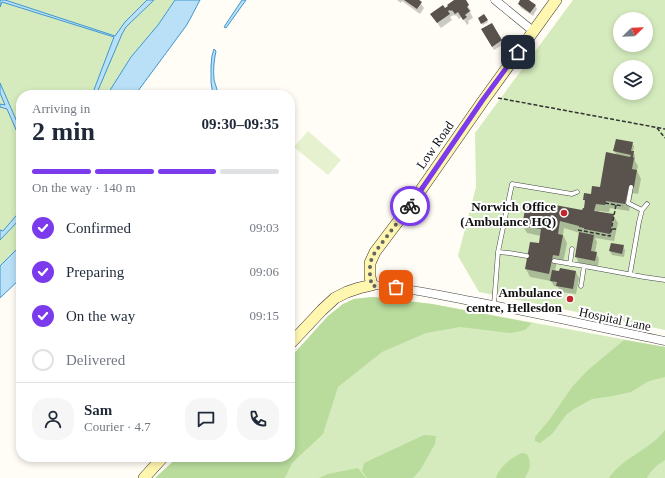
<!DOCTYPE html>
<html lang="en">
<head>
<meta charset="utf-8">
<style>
  :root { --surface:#fff; --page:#f6f6f7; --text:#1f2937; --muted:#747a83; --line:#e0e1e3; --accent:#7c3aed }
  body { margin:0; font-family:"Times New Roman",serif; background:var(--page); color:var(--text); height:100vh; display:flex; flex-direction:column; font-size:15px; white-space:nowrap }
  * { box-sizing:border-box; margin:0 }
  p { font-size:13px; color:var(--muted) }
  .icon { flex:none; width:22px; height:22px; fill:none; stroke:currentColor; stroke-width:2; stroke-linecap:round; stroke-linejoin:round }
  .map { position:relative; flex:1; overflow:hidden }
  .side { position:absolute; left:16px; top:90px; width:279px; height:372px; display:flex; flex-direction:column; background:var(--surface); border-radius:16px; box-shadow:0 2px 6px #0003 }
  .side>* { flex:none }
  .needle { width:26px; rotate:67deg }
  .fabs { position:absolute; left:613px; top:12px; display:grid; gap:8px }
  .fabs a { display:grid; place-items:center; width:40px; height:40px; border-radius:50%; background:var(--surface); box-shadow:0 2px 6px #0003; font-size:20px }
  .pin { position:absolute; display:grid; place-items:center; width:34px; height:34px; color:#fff; margin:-17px; border-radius:8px; box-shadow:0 2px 6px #0006 }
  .courier { position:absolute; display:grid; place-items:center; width:40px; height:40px; margin:-20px; border:3px solid #7c3aed; border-radius:50%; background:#fff; color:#222; box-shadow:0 1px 5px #0007 }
  .head em { font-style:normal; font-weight:700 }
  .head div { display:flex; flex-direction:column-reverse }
  .head { display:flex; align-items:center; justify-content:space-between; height:68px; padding:0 16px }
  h1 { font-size:26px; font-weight:700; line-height:30px }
  .bar { display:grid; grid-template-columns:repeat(4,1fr); gap:6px 4px; align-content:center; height:48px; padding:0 16px }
  .bar i { height:5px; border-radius:3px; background:var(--line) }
  .bar .selected { background:var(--accent) }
  .bar p { grid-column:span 4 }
  .line { display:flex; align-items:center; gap:10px; padding:0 16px; border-top:1px solid var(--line) }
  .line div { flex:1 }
  .round { display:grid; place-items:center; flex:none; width:42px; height:42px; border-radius:16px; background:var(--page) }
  ol { padding:0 16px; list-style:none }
  li { display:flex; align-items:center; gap:12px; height:44px }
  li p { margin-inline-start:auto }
  li .icon { padding:4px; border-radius:50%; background:var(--accent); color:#fff; stroke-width:4 }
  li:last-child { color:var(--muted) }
  li i { width:22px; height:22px; border:2px solid var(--line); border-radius:50% }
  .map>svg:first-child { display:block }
  .green { fill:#d5ebbd; fill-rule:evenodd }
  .forest { fill:#b9dc9c }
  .pitch { fill:#e6f2cf }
  .water { fill:#b9e0f7; stroke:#3f96cf }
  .shadow { fill:#0003 }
  .building { fill:#5a524d }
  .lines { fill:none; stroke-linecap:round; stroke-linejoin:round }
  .lane-casing { stroke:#444; stroke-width:5 }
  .street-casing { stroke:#444; stroke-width:9 }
  .secondary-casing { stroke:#333; stroke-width:12 }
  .path { stroke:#333; stroke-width:1.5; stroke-dasharray:4 2; stroke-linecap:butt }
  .lane { stroke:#fff; stroke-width:4 }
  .street { stroke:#fff; stroke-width:8 }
  .secondary { stroke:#fff6b0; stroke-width:11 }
  .done { stroke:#646461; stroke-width:4; stroke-dasharray:0 7.2 }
  .route { stroke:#7c3aed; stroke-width:5 }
  .poi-dot { fill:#c4262e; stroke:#fff; stroke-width:1.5 }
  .labels { text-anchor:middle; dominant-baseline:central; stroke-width:4; stroke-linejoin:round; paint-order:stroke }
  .street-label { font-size:13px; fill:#111; stroke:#fff }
  .poi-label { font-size:13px; font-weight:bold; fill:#111; stroke:#fff; text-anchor:end }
</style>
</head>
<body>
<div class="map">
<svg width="665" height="478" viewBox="0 0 665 478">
  <rect width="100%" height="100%" fill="#fffdf5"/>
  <!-- green -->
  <path class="green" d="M0 0H175L158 25 131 57 107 95H21V245L0 266Z
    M573 0H665V330L479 292 458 256 476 187 475 133ZM620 19H646V45H620ZM620 67H646V93H620Z
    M373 297 432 304 665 347V478H155L178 457H290V358L328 316 343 304 354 299Z"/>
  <!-- forest -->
  <path class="forest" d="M373 297 432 304 532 323 525 330 511 333 460 327 426 333 382 352 338 387 323 434 292 463 286 476 284 478H155L178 457H290V358L328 316 343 304 354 299Z
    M624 340 665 347V377L653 380 647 382 631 392 613 396 592 399 574 409 566 415 552 434 540 443 535 441V437L550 419 572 387 588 370Z
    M665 430V460C657 465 651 470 647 478H609C623 457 650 450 665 430Z
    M424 435 436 436 435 444 421 469 413 478H367L362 471 364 463Z
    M522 453 527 454C532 464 530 469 525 478H496C499 467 512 457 522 453Z
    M358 468 366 478H319L328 474Z"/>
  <!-- pitch -->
  <path class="pitch" d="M308 131 341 160 328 175 294 147Z"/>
  <!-- water -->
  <path class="water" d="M0 0H5L115 36 125 22 147 0H154L126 27 122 34 96 95H92L114 37 2 2 0 7Z
    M175 0H200C195 9 191 18 186 26L135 95H107L131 57 158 25Z
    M242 0H246L226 28 224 27Z
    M214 49 216 51C214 61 213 69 214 79 215 85 218 89 217 95H213L211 82V66L212 56Z
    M0 83 21 131V141L7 109 0 107V104L5 105 0 93Z
    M21 210V218L0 240V230L3 231Z
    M21 245V278L0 298V266Z"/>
  <!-- shadow -->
  <path class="shadow" d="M397 0H420L419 1 424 8 420 14 402 1 401 3Z
    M456 0H464L471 11 470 12 473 18 468 21 469 23 467 25 462 17 459 19 456 15 455 16 454 15 450 17 452 20 441 28 435 20Z
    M521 0H527L535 5 537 9 533 16 521 8 519 4Z
    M484 15 488 22 483 25 479 19Z
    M492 24 504 44 494 50 483 30Z
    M632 143 634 146 633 152 635 156V161L638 166 637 171 641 179 638 194 633 193 629 211 610 208 609 212 599 211V213L613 215 618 223 614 241 595 238 597 242 595 253H596L599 259 598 266 579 263 576 257 580 233 564 228 563 235 567 243 563 264 557 262 555 271 576 272 579 278 576 294 561 292 558 287 554 286 551 281 530 277 526 269 531 243 540 244 541 236 527 233 523 226 555 210 583 211 584 209 586 202 584 200 601 189 617 155 614 151Z
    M623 246 625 250 624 257 612 255 610 251Z"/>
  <!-- building -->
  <path class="building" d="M404 0H419L422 2 417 9Z
    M454 0H466L469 5 467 7 470 11 465 15 467 17 463 20 458 12 455 14 452 10 451 11 450 10 448 11 450 14 437 23 430 14 443 5 445 8 448 6 447 5Z
    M520 0H529L536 5 530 13 518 4Z
    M484 14 488 20 481 24 478 18Z
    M492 23 502 40 492 47 481 29Z
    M616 139 633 142 631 151H634L633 157 634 158 632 169 637 170 634 187 629 186 625 204 606 201 605 205 596 204 594 211 614 214 610 234 584 229V228L579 227V226L560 221 558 234 563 235 559 256 553 255 549 274 525 269 530 242 539 243 541 229 522 226 526 204 554 209 555 205 582 210 583 208H584L585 200H583L584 193 591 194 592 186 600 187 606 152 630 157 631 155 613 151Z
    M579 232 594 235 591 251 597 252 595 261 575 257Z
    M611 243 624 245 622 254 609 251Z
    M560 268 576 271 573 289 556 286 557 282 550 281 552 270 559 271Z
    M567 296H573L572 302 566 301Z"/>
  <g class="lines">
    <!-- lane casing -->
    <g class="lane-casing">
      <path id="lane" d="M642 210 647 204
        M498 252 509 253 527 256
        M554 261 584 266 644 277 665 280
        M570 264 572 249
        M630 274 639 222 642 210 628 203 631 187
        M581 286 584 266
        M494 305 498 252 512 184 572 194 577 192"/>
    </g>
    <!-- street casing -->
    <g class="street-casing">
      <path id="street" d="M495 0 533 31
        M372 285C405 287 438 295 471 301 536 313 600 328 665 341"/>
    </g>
    <!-- secondary casing -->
    <g class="secondary-casing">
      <path id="secondary" d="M290 344 322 310 335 298 347 292 359 288 372 285 370 277V263L375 252 409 207 483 101 556 0
        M144 478 163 457"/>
    </g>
    <!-- path -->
    <path class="path" d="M498 98 665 129
      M657 128 665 138
      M605 203 623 206
      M612 229H618
      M578 230 610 236 616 205"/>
    <!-- lane -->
    <use href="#lane" class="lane"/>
    <!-- street -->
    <use href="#street" class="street"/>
    <!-- secondary -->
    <use href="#secondary" class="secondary"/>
  </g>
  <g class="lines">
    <!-- done -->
    <path class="done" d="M396 287 372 286 370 277V263L375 252 410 206"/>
    <!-- route -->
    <path class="route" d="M410 206 482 101 518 52"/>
  </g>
  <!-- markers -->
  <g class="poi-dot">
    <circle cx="564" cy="213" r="4"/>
    <circle cx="570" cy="299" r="4"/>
  </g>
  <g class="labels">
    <!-- street labels -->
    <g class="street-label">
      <text transform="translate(435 145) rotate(-55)">Low Road</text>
      <text transform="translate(615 319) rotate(12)">Hospital Lane</text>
    </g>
    <!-- poi labels -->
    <g class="poi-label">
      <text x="556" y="206">Norwich Office<tspan x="556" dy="15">(Ambulance HQ)</tspan></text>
      <text x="562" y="292">Ambulance<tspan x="562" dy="15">centre, Hellesdon</tspan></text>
    </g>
  </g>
</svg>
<div class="fabs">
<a><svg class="needle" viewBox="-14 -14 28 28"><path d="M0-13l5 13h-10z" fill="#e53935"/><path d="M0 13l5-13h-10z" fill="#747a83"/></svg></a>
<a><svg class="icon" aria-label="layers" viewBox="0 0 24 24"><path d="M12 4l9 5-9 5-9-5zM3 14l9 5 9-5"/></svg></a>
</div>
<div class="pin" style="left:396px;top:287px;background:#ea580c"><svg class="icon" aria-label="bag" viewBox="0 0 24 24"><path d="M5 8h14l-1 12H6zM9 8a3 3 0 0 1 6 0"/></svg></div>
<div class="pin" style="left:518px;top:52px;background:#1f2937"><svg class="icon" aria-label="home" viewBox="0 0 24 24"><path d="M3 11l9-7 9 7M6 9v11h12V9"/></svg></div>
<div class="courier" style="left:410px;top:206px"><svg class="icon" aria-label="bike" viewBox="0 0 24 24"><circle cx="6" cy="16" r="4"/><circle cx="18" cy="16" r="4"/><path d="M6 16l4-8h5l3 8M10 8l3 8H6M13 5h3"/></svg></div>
<section class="side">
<div class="head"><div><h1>2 min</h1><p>Arriving in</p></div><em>09:30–09:35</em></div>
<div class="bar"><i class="selected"></i><i class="selected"></i><i class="selected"></i><i></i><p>On the way · 140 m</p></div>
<ol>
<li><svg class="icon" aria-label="check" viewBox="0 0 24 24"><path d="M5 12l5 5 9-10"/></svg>Confirmed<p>09:03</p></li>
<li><svg class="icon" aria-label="check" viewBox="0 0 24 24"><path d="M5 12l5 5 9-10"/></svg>Preparing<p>09:06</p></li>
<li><svg class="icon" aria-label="check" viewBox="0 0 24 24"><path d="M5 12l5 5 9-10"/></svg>On the way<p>09:15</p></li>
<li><i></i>Delivered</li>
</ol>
<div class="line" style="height:72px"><a class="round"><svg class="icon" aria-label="person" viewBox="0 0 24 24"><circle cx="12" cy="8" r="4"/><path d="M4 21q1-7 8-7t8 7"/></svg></a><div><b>Sam</b><p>Courier · 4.7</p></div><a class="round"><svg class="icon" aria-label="chat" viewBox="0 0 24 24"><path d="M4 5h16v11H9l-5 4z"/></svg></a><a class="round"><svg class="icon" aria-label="phone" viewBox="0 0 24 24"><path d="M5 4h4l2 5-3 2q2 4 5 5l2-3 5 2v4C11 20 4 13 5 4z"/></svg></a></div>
</section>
</div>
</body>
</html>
